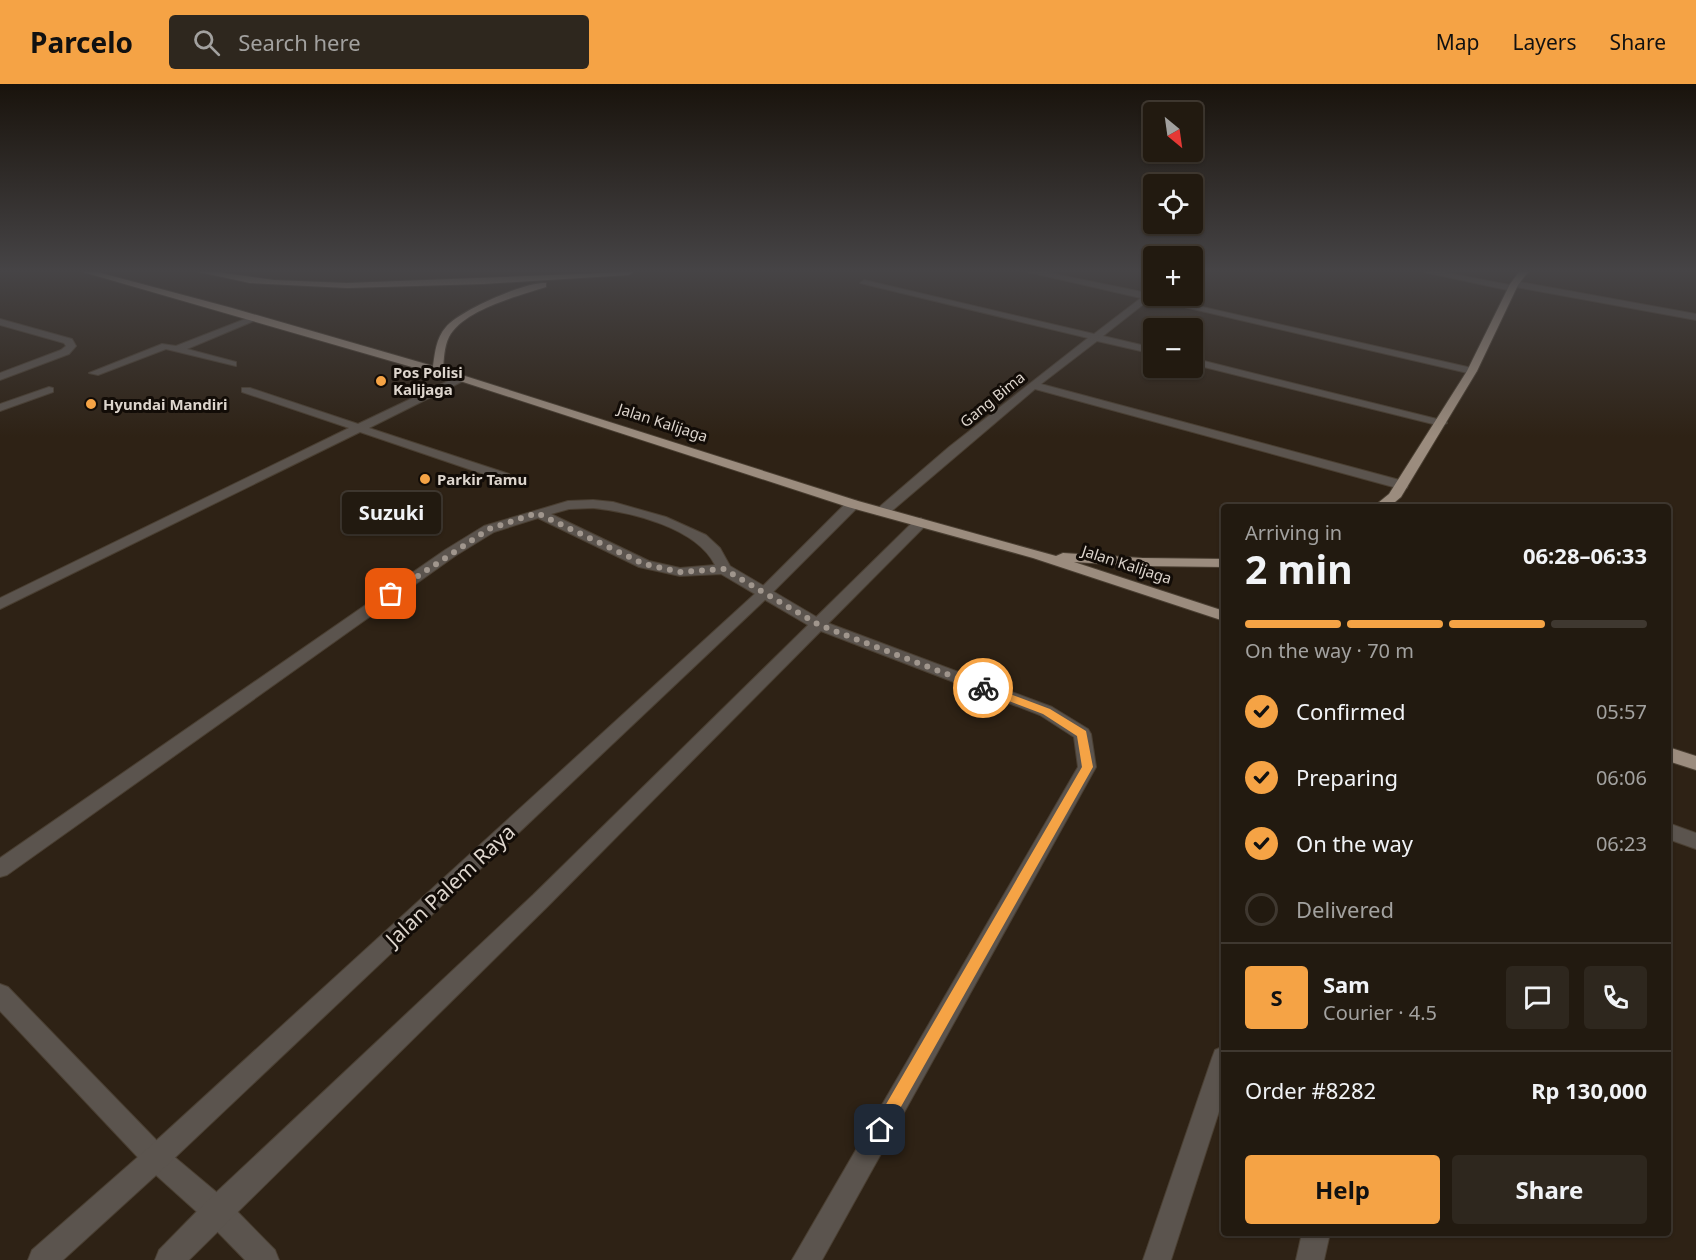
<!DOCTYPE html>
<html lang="en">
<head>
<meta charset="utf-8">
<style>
  :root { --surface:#221a10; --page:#2e271e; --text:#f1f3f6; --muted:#a2a19f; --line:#3f3830; --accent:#f5a345 }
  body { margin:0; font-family:"Noto Sans",sans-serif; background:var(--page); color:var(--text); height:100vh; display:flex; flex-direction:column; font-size:22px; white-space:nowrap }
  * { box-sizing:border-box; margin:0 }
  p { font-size:20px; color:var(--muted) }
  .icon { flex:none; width:33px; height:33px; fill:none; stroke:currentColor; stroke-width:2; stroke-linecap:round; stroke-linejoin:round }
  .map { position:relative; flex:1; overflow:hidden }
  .drawer { position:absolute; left:1221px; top:420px; width:450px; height:732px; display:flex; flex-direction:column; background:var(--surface); border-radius:6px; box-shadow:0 2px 4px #0004,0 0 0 2px var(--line) }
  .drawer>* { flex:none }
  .needle { width:39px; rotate:151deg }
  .controls { position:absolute; left:1143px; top:18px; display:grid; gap:12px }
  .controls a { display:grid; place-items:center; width:60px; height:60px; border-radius:6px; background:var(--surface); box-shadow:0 2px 4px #0004,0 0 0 2px var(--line); font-size:30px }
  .pin { position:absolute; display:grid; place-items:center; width:51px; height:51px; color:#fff; margin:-26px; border-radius:12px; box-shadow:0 3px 9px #0006 }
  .courier { position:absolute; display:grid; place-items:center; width:60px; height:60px; margin:-30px; border:4px solid #f5a345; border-radius:50%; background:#fff; color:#222; box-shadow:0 2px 8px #0007 }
  .bubble { position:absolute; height:42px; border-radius:6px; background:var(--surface); box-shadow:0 2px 4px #0004,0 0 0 2px var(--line); font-size:20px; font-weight:700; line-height:42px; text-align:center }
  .overview em { font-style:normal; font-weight:700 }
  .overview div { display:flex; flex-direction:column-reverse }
  .overview { display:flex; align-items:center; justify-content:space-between; height:102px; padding:0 24px }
  h1 { font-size:39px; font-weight:700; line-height:45px }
  .bar { display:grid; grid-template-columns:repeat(4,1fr); gap:9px 6px; align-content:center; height:72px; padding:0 24px }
  .bar i { height:8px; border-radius:4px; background:var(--line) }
  .bar .active { background:var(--accent) }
  .bar p { grid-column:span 4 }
  .line { display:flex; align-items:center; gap:15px; padding:0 24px; border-top:2px solid var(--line) }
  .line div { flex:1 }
  .round { display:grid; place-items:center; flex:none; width:63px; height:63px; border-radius:6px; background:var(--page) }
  ol { padding:0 24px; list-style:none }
  li { display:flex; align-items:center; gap:18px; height:66px }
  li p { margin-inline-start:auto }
  li .icon { padding:6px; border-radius:50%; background:var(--accent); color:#111; stroke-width:4 }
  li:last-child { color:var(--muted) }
  li i { width:33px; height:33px; border:3px solid var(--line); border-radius:50% }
  .button { display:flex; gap:12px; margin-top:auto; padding:12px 24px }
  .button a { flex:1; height:69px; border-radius:6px; background:var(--accent); color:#111; font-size:24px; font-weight:700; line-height:69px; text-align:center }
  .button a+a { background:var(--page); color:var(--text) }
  header { display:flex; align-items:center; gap:36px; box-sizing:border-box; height:84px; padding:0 30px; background:var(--accent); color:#111 }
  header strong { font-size:28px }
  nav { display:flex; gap:33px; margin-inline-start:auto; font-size:21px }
  .search { width:420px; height:54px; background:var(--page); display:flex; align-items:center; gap:15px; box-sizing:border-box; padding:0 21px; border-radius:6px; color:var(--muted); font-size:22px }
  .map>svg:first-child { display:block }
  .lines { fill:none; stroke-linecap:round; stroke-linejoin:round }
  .service-casing { stroke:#4a3f32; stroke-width:2 }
  .minor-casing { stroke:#4a3f32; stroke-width:2 }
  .trunk-casing { stroke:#4a3f32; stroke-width:2 }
  .service { fill:#5b544e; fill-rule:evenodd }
  .minor { fill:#5b544e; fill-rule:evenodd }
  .trunk { fill:#9b8c7e; fill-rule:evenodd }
  .route { fill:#f5a345 }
  .done { stroke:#a0968d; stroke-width:6; stroke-dasharray:0 10.8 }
  .poi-dot { fill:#f5a345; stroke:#120c07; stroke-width:2 }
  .labels { text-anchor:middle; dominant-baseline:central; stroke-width:6; stroke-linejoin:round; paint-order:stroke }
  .far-poi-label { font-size:15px; font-weight:bold; fill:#ddd5cd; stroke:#120c07; text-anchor:start }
  .far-street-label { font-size:15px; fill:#ddd5cd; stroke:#120c07 }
  .near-street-label { font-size:21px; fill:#ddd5cd; stroke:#120c07 }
</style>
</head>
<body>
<header>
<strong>Parcelo</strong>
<div class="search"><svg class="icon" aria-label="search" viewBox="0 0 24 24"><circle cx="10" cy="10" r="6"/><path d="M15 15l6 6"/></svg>Search here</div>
<nav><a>Map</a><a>Layers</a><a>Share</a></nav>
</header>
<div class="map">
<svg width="1696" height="1176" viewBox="0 0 1696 1176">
  <rect width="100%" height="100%" fill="#2e2215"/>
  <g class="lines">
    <!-- service casing -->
    <g class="service-casing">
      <path id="service" d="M253 232 261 234 187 265 236 278V282L166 265 98 291 89 289 162 260 176 262Z
        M0 235 72 255 76 262 69 270 0 296V289L61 266 66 262 64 259 0 241Z
        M461 291 466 294 465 296 369 344 509 390 511 393 509 396H501L360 348 0 525V514L349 344 242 308V304H250L358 340Z
        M49 303 53 304V308L0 327V320Z
        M593 416 613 418 666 433 706 451 720 464 730 482 825 538 1052 623 1088 645 1091 650 1096 683 822 1176H792L1078 683 1074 653 1040 631 813 544 721 490 680 492 639 483 538 434 494 448 455 472 7 791 0 793V774L445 466 484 442 568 417ZM593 424C632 428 697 444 715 481L680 484 649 477 551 430 569 425Z
        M0 900 8 903 165 1065 227 1117 275 1166 279 1176H245L207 1137 147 1083 0 927Z"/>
    </g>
    <!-- minor casing -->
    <g class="minor-casing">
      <path id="minor" d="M1028 188H1045L1147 209 1153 206 1154 212 1472 284 1477 287 1472 290 1150 215 1103 252 1154 264V270L1097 257 1041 300 1407 398 1408 401 1407 404H1397L1035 305 887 431H877L875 428 877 425 949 363 1088 254 860 199 864 196 1094 250 1141 214Z
        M1424 188H1442L1510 201 1514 197 1696 230V236L1516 203 1512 207Z
        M1192 274 1445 337 1447 339 1441 342 1192 280Z
        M853 416 858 417 860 420 858 423 768 513 165 1083 63 1176H28L32 1166 147 1065 758 507 848 417Z
        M921 434 928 438 926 441 547 823 189 1176H155L159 1166 207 1117 533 811 916 435Z
        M1668 739 1696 749V765L1668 755Z
        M1224 962V1012L1171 1176H1143L1212 974 1215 966Z
        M1302 1149H1330L1324 1176H1296Z"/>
    </g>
    <!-- trunk casing -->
    <g class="trunk-casing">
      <path id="trunk" d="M83 188H97L232 224 433 282C435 269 436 254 446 243 459 227 526 197 546 199V203C518 212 463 226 449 253 444 263 444 275 443 285L858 417 1056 472 1063 469 1142 474 1224 475V483L1142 482 1074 478 1224 527V537L1033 474 848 423 457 296Z
        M199 188H216L274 196 347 199 633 188 629 191 483 200 347 204 250 199Z
        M1519 188H1528L1518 201 1477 287 1401 413 1389 423H1373L1389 410 1467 287 1510 200Z
        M1668 663 1696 672V686L1668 677Z"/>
    </g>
    <!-- service -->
    <use href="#service" class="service"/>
    <!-- minor -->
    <use href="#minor" class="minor"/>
    <!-- trunk -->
    <use href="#trunk" class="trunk"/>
  </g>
  <!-- sky -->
  <linearGradient id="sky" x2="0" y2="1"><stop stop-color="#19130c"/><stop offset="0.53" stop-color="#464446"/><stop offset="1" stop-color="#464446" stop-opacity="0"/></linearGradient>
  <rect width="1696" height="353" fill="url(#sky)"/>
  <!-- route -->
  <path class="route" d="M983 600 1050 625 1086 647 1093 683 885 1051 880 1054 874 1051 872 1046 874 1041 1082 683 1077 652 1043 630 980 606V601Z"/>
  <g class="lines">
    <!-- done -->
    <path class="done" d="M391 510 489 445 537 429 644 480 680 488 724 485 819 541 983 604"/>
  </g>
  <!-- markers -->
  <g class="poi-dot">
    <circle cx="381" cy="297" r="6"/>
    <circle cx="91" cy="320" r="6"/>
    <circle cx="425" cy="395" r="6"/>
  </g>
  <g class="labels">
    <!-- far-poi labels -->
    <g class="far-poi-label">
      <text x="393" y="288">Pos Polisi<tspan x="393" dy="17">Kalijaga</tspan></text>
      <text x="103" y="320">Hyundai Mandiri</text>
      <text x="437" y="395">Parkir Tamu</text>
    </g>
    <!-- far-street labels -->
    <g class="far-street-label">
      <text transform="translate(992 315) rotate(-39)">Gang Bima</text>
      <text transform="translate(663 338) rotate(18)">Jalan Kalijaga</text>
      <text transform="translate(1127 480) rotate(18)">Jalan Kalijaga</text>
    </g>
    <!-- near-street labels -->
    <g class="near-street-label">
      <text transform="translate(450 801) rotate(-43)">Jalan Palem Raya</text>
    </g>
  </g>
</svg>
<div class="controls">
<a><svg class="needle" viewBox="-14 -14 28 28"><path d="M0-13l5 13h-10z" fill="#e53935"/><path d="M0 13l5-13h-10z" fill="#a2a19f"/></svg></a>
<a><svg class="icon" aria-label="locate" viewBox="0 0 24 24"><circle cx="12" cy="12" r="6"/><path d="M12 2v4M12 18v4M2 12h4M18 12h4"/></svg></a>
<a>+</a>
<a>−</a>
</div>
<div class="pin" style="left:391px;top:510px;background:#ea580c"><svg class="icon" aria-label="bag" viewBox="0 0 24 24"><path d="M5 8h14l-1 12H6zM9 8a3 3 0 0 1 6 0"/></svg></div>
<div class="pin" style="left:880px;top:1046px;background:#1f2937"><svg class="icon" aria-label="home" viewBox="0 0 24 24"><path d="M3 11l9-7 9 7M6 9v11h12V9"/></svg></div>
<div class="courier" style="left:983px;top:604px"><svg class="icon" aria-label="bike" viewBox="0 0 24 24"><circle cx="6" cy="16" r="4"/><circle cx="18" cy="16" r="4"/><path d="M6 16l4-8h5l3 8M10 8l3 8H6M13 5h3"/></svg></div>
<div class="bubble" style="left:342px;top:408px;width:99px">Suzuki</div>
<section class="drawer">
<div class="overview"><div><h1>2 min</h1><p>Arriving in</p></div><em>06:28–06:33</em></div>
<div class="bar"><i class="active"></i><i class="active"></i><i class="active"></i><i></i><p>On the way · 70 m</p></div>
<ol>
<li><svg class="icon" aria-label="check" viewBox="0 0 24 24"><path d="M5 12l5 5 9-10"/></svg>Confirmed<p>05:57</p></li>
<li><svg class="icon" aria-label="check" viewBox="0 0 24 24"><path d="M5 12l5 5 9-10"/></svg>Preparing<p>06:06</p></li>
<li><svg class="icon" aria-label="check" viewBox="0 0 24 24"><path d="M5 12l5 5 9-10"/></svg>On the way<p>06:23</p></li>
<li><i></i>Delivered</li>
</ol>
<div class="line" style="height:108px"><b class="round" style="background:var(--accent);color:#111">S</b><div><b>Sam</b><p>Courier · 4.5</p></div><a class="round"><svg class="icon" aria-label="chat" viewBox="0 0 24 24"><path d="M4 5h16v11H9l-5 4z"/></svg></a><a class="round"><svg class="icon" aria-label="phone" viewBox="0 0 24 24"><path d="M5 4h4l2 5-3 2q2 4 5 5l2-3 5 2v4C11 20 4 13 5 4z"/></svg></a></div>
<div class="line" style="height:78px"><div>Order #8282</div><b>Rp 130,000</b></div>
<div class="button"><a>Help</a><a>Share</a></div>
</section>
</div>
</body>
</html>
